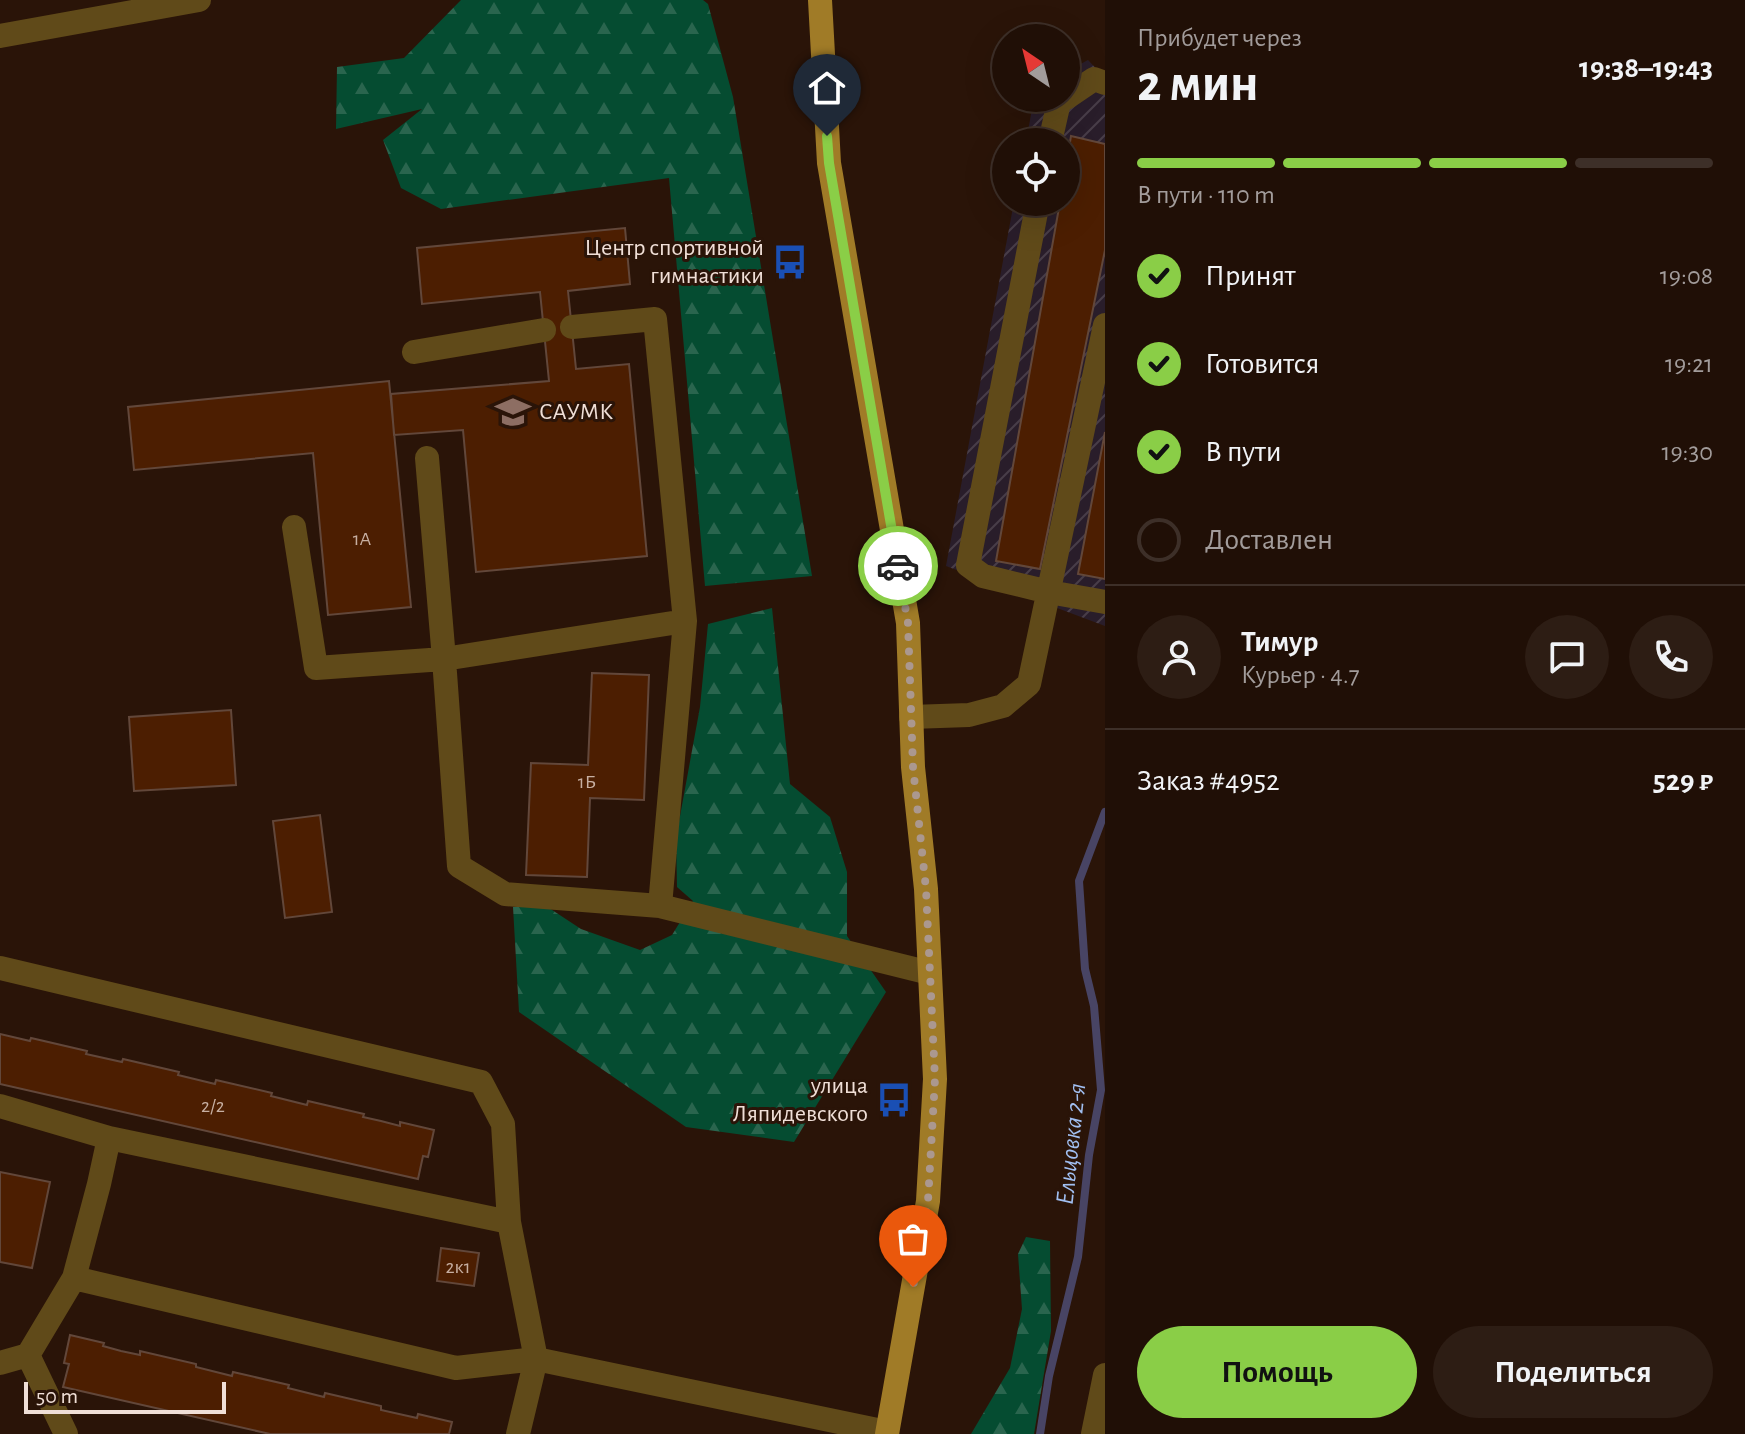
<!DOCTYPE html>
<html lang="ru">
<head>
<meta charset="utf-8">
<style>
  :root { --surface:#200f06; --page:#2d1d14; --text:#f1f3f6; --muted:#a29c9b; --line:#3d2f28; --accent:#8ace47 }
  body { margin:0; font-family:"Alegreya Sans",sans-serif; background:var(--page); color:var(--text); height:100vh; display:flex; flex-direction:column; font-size:30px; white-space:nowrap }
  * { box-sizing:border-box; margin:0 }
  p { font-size:26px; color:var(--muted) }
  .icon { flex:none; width:44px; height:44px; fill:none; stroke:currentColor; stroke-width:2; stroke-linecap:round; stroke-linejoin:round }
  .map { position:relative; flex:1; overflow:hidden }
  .drawer { display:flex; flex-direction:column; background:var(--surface); width:640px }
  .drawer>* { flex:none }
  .needle { width:52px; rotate:325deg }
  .buttons { position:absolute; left:992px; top:24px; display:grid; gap:16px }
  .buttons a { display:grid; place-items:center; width:88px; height:88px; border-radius:50%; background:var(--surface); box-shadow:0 8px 32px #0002,0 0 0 2px var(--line); font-size:40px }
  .scale { position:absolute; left:24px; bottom:20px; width:202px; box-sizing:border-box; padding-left:8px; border:4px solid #f0dfd7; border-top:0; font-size:22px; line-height:28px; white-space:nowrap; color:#f0dfd7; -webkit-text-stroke:6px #2a1408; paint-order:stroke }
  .pin { position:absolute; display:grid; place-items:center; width:68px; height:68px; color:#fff; margin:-82px -34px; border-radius:50% 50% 50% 0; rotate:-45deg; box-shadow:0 0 8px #0007 }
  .pin .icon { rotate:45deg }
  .courier { position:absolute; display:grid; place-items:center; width:80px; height:80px; margin:-40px; border:6px solid #8ace47; border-radius:50%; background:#fff; color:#222; box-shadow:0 2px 10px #0007 }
  .summary em { font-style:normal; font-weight:700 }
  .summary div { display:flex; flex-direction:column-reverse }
  .summary { display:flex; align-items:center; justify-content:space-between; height:136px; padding:0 32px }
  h1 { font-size:52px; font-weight:700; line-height:60px }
  .bar { display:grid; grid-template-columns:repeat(4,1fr); gap:12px 8px; align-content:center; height:96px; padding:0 32px }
  .bar i { height:10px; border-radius:6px; background:var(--line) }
  .bar .active { background:var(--accent) }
  .bar p { grid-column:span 4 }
  .line { display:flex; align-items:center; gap:20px; padding:0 32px; border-top:2px solid var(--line) }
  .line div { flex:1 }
  .round { display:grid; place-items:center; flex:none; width:84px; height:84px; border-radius:42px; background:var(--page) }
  ol { padding:0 32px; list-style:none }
  li { display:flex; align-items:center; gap:24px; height:88px }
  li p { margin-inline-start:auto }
  li .icon { padding:8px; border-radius:50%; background:var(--accent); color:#111; stroke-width:4 }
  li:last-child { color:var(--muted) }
  li i { width:44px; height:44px; border:4px solid var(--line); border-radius:50% }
  .button { display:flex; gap:16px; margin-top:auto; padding:16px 32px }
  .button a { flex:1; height:92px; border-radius:48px; background:var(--accent); color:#111; font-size:32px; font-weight:700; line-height:92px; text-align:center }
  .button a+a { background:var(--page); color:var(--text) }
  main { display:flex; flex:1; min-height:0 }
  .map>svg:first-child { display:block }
  .industrial { fill:url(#industrial-furrows) }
  .forest { fill:url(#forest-firs) }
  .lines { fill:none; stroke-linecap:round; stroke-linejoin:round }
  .stream { stroke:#484464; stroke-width:8 }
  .building { fill:#4c1e01; stroke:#62473a; stroke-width:2 }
  .minor { stroke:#604a19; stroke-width:24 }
  .major { stroke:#a07b27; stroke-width:24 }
  .done { stroke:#ab988f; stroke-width:8; stroke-dasharray:0 14.4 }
  .route { stroke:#8ace47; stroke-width:10 }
  .labels { text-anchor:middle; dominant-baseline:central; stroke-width:6; stroke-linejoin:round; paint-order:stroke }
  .number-label { font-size:20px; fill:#c7afa2 }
  .poi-label { font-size:24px; fill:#f0dfd7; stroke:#2a1408; text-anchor:end }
  .water-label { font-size:26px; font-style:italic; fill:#a1bff1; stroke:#2a1408 }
</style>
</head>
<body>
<main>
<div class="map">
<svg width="1105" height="1434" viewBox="0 0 1105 1434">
  <defs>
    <pattern id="industrial-furrows" width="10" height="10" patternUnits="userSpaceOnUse" patternTransform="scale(2)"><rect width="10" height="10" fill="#291d2a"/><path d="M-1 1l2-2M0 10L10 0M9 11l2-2" fill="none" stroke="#483d48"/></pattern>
    <pattern id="forest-firs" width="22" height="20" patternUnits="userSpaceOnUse" patternTransform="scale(2)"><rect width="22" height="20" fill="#054c31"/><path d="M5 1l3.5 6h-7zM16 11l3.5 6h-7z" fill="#2a654e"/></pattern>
  </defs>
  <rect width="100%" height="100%" fill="#2a1408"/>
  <!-- industrial -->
  <path class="industrial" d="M1088 60 1105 78V626L946 566 1014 202H1066V142H1026L1034 98H1066V72Z"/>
  <!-- forest -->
  <path class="forest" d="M461 0H703L708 4 733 97 812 576 705 586 669 178 441 209 401 188 383 140 422 109 336 129 337 67 404 58Z
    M772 608 790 784 830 817 847 872V936L886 992 794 1142 686 1127 519 1012 513 907 543 904 581 929 640 950 672 935 693 901 677 887 676 838 700 707 708 624Z
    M1026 1237 1050 1241 1051 1331 1034 1434H971L1010 1368 1022 1309 1018 1254Z"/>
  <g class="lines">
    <!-- stream -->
    <path class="stream" d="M1040 1434 1049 1376 1078 1257 1089 1155 1101 1090 1094 1006 1085 969 1079 881 1105 812"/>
  </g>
  <!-- building -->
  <path class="building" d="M1071 136 1105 144V250L1040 569 996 561 1060 202H1066V166Z
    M625 228 630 284 568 291 576 369 629 364 647 556 476 572 463 430 394 435 391 394 549 381 540 292 422 304 417 248Z
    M389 381 411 607 328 615 313 453 134 470 128 407Z
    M1105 432V579L1078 574Z
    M592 673 649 675 644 800 590 798 587 877 526 875 531 763 588 765Z
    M231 710 236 785 134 791 129 717Z
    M320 815 332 912 285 918 273 821Z
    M0 1034 30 1041 31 1038 87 1051 86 1054 122 1062 123 1059 179 1072 178 1075 215 1084 216 1080 272 1093 271 1096 307 1105 308 1101 364 1114 363 1117 381 1121 400 1126V1122L434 1130 428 1157 423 1156 418 1179 0 1084Z
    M0 1172 50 1182 32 1268 0 1262Z
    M441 1248 479 1253 474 1286 437 1281Z
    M70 1335 104 1343 103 1346 121 1351 140 1355V1351L196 1364V1367L232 1376 233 1372 289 1385 288 1388 324 1397 325 1393 381 1406V1410L417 1418 418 1414 452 1422 449 1434H270L63 1387 69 1364 64 1363Z"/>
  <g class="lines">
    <!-- minor -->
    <path class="minor" d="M0 36 199 0
      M1066 98 1094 79 1105 83
      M1050 142 1059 102 1065 98
      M1038 202 968 565 983 576 1049 592 1105 602
      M572 327 655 319 685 621 660 906 930 973
      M414 352 544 330
      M294 527 316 668 444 659 427 458
      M911 717 969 715 1003 706 1029 684 1105 325
      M660 906 505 894 459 866 444 659 685 621
      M0 968 481 1082 503 1124 509 1222
      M0 1106 109 1138 509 1222 536 1359 887 1432
      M109 1138 99 1184 74 1278 456 1368 536 1359 518 1434
      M28 1355 66 1434
      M0 1363 28 1355 74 1278
      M1093 1434 1105 1375"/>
    <!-- major -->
    <path class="major" d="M820 0 829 163 908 623 913 767 926 889 935 1079 928 1201 887 1434"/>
  </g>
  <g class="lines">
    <!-- done -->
    <path class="done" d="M898 566 908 623 913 767 926 889 935 1079 928 1201 913 1287"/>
    <!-- route -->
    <path class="route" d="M827 136 829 163 898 566"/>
  </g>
  <!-- icons -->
  <defs>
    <g id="bus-bare" transform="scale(2.76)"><path d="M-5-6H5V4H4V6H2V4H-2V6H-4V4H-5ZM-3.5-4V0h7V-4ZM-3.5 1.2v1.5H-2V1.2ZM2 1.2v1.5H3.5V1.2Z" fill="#1a4fb4" stroke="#2a1408" stroke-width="2.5" paint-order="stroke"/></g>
    <g id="university-bare" transform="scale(2.76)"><path d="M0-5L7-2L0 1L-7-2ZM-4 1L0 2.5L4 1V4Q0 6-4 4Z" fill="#8d6e63" stroke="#2a1408" stroke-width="2.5" paint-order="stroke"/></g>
  </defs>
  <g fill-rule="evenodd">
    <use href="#bus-bare" x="790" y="262"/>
    <use href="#university-bare" x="513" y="412"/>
    <use href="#bus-bare" x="894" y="1100"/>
  </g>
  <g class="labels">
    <!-- number labels -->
    <g class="number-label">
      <text x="362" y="539">1А</text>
      <text x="587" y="782">1Б</text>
      <text x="213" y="1106">2/2</text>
      <text x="458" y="1267">2к1</text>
    </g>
    <!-- poi labels -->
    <g class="poi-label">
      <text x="764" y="248">Центр спортивной<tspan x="764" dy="28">гимнастики</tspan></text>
      <text x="539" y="412" text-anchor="start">САУМК</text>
      <text x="868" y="1086">улица<tspan x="868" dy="28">Ляпидевского</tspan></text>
    </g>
    <!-- water labels -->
    <g class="water-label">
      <text transform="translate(1071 1144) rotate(-84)">Ельцовка 2-я</text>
    </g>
  </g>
</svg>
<div class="buttons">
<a><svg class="needle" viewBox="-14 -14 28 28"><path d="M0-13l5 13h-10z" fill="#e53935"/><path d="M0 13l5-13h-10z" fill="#a29c9b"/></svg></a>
<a><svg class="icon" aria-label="locate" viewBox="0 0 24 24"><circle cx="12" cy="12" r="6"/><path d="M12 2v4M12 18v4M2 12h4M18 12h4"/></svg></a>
</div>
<div class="scale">50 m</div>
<div class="pin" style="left:913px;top:1287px;background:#ea580c"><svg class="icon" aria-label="bag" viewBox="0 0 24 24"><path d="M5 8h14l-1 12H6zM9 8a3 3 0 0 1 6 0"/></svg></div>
<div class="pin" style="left:827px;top:136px;background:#1f2937"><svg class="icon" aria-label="home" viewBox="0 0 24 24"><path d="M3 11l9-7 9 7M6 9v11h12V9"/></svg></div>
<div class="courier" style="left:898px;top:566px"><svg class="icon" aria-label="car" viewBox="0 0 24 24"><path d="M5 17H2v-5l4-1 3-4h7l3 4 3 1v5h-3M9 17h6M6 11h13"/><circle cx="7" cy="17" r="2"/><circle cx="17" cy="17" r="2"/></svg></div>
</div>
<section class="drawer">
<div class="summary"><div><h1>2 мин</h1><p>Прибудет через</p></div><em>19:38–19:43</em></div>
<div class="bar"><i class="active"></i><i class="active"></i><i class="active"></i><i></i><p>В пути · 110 m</p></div>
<ol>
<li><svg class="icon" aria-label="check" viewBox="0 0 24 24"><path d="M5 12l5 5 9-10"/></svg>Принят<p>19:08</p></li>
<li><svg class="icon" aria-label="check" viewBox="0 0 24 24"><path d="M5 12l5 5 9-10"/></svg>Готовится<p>19:21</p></li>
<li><svg class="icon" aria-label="check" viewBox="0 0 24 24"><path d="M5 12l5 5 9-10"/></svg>В пути<p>19:30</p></li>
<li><i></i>Доставлен</li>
</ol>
<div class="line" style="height:144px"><a class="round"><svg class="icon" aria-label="person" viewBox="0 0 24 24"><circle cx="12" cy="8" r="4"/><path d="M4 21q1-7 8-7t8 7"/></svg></a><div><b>Тимур</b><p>Курьер · 4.7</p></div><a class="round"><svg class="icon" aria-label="chat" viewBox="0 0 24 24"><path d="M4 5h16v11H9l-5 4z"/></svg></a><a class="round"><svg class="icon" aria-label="phone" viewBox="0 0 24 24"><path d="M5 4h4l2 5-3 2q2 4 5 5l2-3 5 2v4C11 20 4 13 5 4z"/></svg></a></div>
<div class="line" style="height:104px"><div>Заказ #4952</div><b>529 ₽</b></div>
<div class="button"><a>Помощь</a><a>Поделиться</a></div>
</section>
</main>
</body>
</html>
